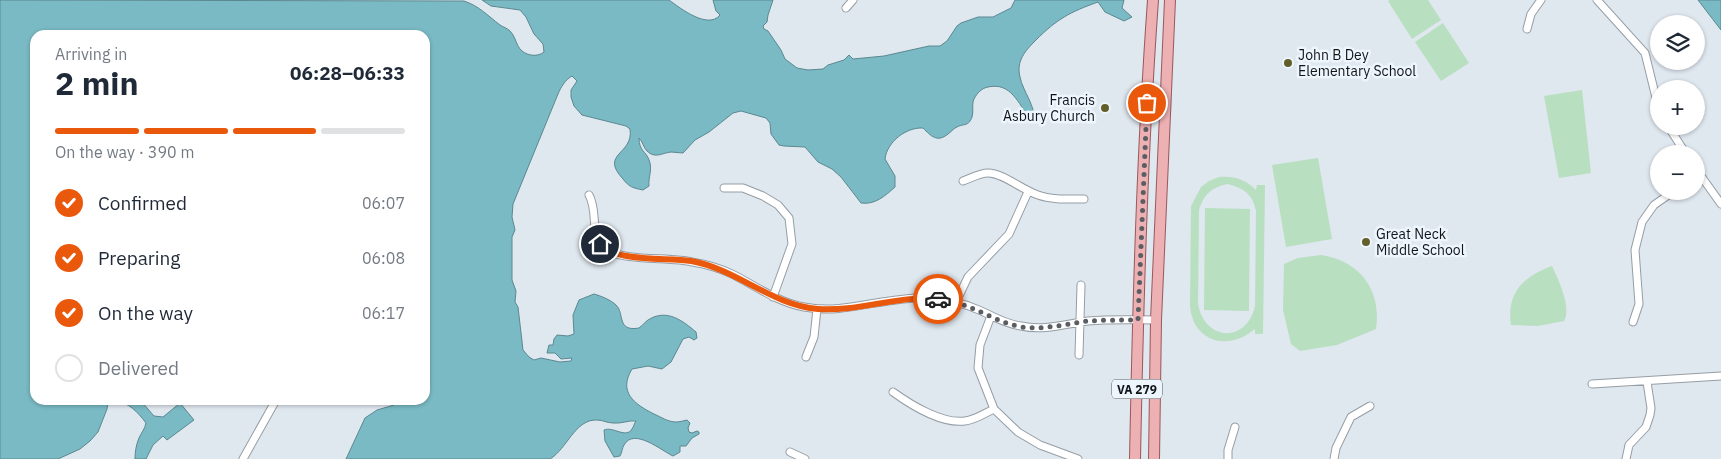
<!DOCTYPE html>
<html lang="en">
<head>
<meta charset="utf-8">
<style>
  :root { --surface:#fff; --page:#f6f6f7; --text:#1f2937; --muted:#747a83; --line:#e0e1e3; --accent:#ea580c }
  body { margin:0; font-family:"IBM Plex Sans",sans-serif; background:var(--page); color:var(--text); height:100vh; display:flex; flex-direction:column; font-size:19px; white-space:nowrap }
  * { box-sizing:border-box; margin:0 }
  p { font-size:16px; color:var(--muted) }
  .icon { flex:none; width:28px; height:28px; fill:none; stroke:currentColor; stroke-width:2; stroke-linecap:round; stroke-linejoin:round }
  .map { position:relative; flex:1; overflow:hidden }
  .side { position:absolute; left:30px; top:30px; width:400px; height:375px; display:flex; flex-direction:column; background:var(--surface); border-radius:15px; box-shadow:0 1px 4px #0004 }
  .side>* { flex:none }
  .buttons { position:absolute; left:1650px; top:15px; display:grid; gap:10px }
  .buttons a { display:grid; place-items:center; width:55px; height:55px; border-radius:50%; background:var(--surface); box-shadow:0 1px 4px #0004; font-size:25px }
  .pin { position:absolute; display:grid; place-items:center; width:42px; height:42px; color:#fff; margin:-21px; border:2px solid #fff; border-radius:50%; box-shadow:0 1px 5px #0007 }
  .courier { position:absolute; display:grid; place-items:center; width:50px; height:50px; margin:-25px; border:4px solid #ea580c; border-radius:50%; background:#fff; color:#222; box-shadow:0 1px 6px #0007 }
  .headline em { font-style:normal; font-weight:800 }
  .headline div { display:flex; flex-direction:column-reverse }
  .headline { display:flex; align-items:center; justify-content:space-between; height:85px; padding:0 25px }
  h1 { font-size:32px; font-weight:800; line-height:38px }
  .bar { display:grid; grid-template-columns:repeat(4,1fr); gap:8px 5px; align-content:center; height:60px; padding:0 25px }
  .bar i { height:6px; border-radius:4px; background:var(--line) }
  .bar .current { background:var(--accent) }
  .bar p { grid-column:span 4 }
  ol { padding:0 25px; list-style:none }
  li { display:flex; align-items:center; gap:15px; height:55px }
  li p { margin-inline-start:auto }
  li .icon { padding:5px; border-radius:50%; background:var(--accent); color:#fff; stroke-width:4 }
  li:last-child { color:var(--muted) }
  li i { width:28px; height:28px; border:2px solid var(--line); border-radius:50% }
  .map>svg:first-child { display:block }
  .green { fill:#b9dfc1; fill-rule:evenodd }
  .water { fill:#7abac4; stroke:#5b8890 }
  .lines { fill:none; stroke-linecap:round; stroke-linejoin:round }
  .street-casing { stroke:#969ea5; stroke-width:9 }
  .primary-casing { stroke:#99585c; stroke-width:12 }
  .street { stroke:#fff; stroke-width:7 }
  .primary { stroke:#edb0b3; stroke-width:10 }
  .done { stroke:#5a5e63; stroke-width:5; stroke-dasharray:0 9 }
  .route { stroke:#ea580c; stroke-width:6 }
  .poi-dot { fill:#635f2b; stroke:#edf5fd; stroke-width:2 }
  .labels { text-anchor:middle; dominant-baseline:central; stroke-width:5; stroke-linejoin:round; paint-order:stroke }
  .shield { fill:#edf5fd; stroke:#54585d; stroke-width:1 }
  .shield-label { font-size:12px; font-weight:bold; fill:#121518 }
  .poi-label { font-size:14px; fill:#121518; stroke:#edf5fd; text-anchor:start }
</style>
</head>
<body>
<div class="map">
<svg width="1721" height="459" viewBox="0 0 1721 459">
  <rect width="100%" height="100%" fill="#dfe7ef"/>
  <!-- green -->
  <path class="green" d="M1390 0H1428L1441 20 1412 39 1388 1Z
    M1443 23 1469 63 1441 81 1415 42Z
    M1582 90 1591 173 1559 178 1544 96Z
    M1318 158 1332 239 1286 247 1272 165Z
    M1219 177C1234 176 1245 179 1256 190L1257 185H1265L1263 334H1255V329C1229 351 1194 343 1190 307L1191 206 1201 187 1209 181ZM1228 184C1244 188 1253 195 1256 211L1255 306C1247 343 1205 342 1198 304L1199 210C1204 194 1212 187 1228 184Z
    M1205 208 1250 209 1249 311 1204 310Z
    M1321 255C1360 261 1382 290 1376 329L1337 345 1300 351 1291 344 1283 310 1284 264 1298 258Z
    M1552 266C1558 279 1572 307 1564 321L1538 326 1511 325C1506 293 1524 276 1552 266Z"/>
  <!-- water -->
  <path class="water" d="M0 0 464 1C479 6 487 15 500 25 503 27 507 28 510 31 516 37 516 46 522 51 528 56 538 57 544 52L543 44 534 34 526 17 520 10 491 6 482 0H669C680 8 708 30 720 15L716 11 713 0H773L768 15 767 22 763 26 764 29 768 31 781 50 785 59 797 68 808 70 823 69 828 65 844 60 849 55 853 59 884 56 929 46H940L947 41 957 26 961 23 978 17H993L1011 8 1015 0H1124L1122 8 1132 17 1124 21 1105 12 1098 2C1070 12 1057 19 1036 40 1025 51 1016 61 1020 77 1023 92 1036 106 1034 121L1030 119C1018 103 1011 82 988 87 982 88 977 93 974 99 971 105 975 115 970 121 967 126 962 124 957 127 954 128 951 132 948 134 937 143 931 136 923 128 906 127 887 142 885 159L895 176V187C885 196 875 205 861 203L841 177 832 169 818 162 805 147 784 146 779 145 771 134 770 123 766 118 741 111 733 113 709 132 695 140 683 153C679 153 675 152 671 152 662 153 655 159 647 151 643 147 643 142 639 138 639 151 646 151 649 160 653 169 648 177 649 186L643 190C633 188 629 187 623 179 599 153 634 155 630 129L626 126 582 115 574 106 571 97V90L577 81 572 76C565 80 561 87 558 94L513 204 512 217 515 230 512 237V280L516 291 515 302 518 307 523 350 529 357 534 360 541 358 560 362 571 361 572 358 561 359 555 353H547L549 345H553L554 339 557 335 568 336 574 334 573 315 579 300 594 294C601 296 611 300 616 305 625 313 616 332 639 328 643 325 645 322 648 320 667 308 683 321 696 332L697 338 694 340 689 337 683 339 671 362 662 369 648 366 632 369C618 392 634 404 654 414 661 417 668 422 676 422 679 422 683 421 687 420L690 423 688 428 689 432 692 433 697 431 699 432V434L692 438 686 446H680V452L673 456C662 451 634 427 624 445 622 448 622 453 620 456L614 457 605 441 604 430C613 426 626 439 632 429 634 426 634 424 636 421 629 420 621 424 613 423 607 423 603 420 597 420 575 419 567 449 550 459H346L365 418 377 410 394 405 397 400H425V35H35V400H112L108 402 107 409 98 432 90 441 80 449 58 459H0Z
    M1698 0H1721V30Z
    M114 400H140L154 416 163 417 180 403 194 420 167 440 163 436 153 445 146 459H135C135 452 136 445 139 438 141 433 145 429 146 423 137 411 129 403 114 400Z"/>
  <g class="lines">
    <!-- street casing -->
    <g class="street-casing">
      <path id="street" d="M1597 0 1645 53 1659 110
        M846 8 853 0
        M1527 29 1531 14 1541 0
        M1668 126 1686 154
        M1696 169 1721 204
        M963 181C971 178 980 173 988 173 1003 173 1022 190 1038 195 1052 200 1068 199 1084 199
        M724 188H743L763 196 778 205 789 218 792 244 773 297
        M589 195C599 212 588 237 607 250 623 261 671 257 692 262 706 264 719 268 732 274 756 286 777 302 804 307 846 315 885 296 927 298 945 299 963 303 979 310 993 316 1005 324 1021 326 1044 331 1065 324 1088 321 1111 319 1133 320 1156 320
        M956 302 968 277 1009 234 1028 192
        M991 316 980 345 978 368 994 409 1018 432 1040 445 1078 459
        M1633 322 1639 304 1635 250 1642 222 1654 205 1674 191
        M1079 355 1081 285
        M806 357 814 337 817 309
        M1592 384 1721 376
        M893 392C911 405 942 424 965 421 975 420 985 413 994 409
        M790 452 805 459
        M243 459 276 400
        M1228 459V450L1235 427
        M1334 459 1336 448 1351 417 1370 406
        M1626 459 1629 445 1646 427 1650 415 1651 408 1647 382"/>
    </g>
    <!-- primary casing -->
    <g class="primary-casing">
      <path id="primary" d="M1135 459C1138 306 1142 153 1153 0
        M1154 459 1156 320 1170 0"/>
    </g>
    <!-- street -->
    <use href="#street" class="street"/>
    <!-- primary -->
    <use href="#primary" class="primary"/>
  </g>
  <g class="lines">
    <!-- done -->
    <path class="done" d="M938 299C970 302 993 322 1022 327 1044 330 1066 324 1088 321 1104 320 1121 320 1138 320L1147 103"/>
    <!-- route -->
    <path class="route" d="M600 244C618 263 666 257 691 261 737 269 771 305 818 309 859 312 897 295 938 299"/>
  </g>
  <!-- markers -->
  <g class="poi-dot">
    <circle cx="1288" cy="63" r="5"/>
    <circle cx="1105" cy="108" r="5"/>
    <circle cx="1366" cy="242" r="5"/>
  </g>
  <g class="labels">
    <!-- shield labels -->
    <rect class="shield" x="1112" y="379.5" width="50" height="19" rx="4"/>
    <g class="shield-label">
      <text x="1137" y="389">VA 279</text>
    </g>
    <!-- poi labels -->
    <g class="poi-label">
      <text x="1298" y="55">John B Dey<tspan x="1298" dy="16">Elementary School</tspan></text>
      <text x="1095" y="100" text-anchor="end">Francis<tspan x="1095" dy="16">Asbury Church</tspan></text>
      <text x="1376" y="234">Great Neck<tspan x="1376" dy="16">Middle School</tspan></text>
    </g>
  </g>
</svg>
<div class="buttons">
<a><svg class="icon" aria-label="layers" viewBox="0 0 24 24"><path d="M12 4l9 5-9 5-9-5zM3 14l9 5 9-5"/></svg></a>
<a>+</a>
<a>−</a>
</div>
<div class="pin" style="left:1147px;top:103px;background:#ea580c"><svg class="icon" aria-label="bag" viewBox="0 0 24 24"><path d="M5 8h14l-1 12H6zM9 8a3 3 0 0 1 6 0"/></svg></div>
<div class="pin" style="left:600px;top:244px;background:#1f2937"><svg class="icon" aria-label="home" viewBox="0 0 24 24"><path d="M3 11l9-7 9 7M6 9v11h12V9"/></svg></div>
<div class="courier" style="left:938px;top:299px"><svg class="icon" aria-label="car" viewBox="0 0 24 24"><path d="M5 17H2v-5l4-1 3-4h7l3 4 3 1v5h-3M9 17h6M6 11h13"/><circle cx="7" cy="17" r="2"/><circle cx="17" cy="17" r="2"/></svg></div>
<section class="side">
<div class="headline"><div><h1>2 min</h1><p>Arriving in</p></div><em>06:28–06:33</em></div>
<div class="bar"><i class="current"></i><i class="current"></i><i class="current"></i><i></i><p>On the way · 390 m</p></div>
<ol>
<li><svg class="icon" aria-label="check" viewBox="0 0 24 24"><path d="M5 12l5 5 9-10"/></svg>Confirmed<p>06:07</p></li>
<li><svg class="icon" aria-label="check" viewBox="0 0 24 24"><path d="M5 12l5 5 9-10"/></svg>Preparing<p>06:08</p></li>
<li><svg class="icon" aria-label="check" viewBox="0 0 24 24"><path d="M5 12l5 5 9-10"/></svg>On the way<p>06:17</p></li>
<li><i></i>Delivered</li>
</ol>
</section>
</div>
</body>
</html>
